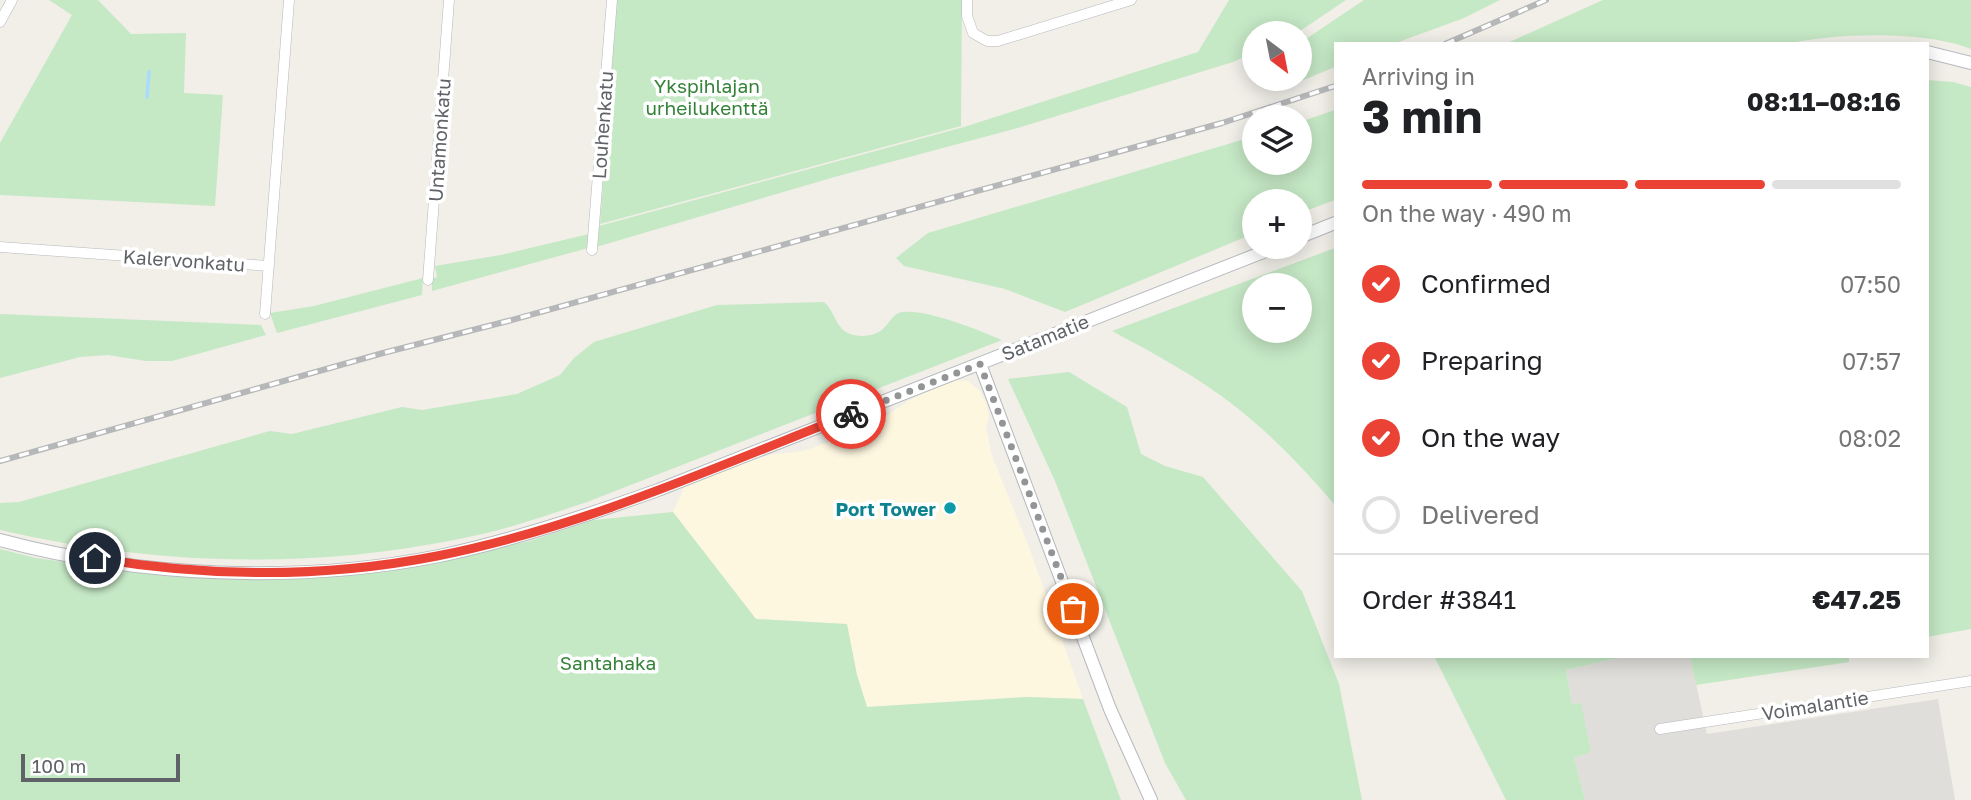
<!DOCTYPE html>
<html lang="en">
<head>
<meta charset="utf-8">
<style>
  :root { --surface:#fff; --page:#f6f6f6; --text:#202124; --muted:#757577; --line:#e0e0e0; --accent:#ea4335 }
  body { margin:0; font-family:"Golos Text",sans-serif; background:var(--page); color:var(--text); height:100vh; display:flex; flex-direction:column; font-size:26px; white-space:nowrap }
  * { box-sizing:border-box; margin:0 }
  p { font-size:23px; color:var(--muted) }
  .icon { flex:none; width:38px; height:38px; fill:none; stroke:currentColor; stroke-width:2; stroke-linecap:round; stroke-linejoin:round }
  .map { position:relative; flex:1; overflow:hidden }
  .panel { position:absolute; left:1334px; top:42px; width:595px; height:616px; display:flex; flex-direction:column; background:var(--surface); border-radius:0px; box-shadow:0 4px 18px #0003 }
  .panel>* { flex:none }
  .needle { width:46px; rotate:148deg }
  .tools { position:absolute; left:1242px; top:21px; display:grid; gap:14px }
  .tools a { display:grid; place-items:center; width:70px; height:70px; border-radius:50%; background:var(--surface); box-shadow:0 4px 18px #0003; font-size:35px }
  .scale { position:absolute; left:21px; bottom:18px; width:159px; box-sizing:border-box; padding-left:7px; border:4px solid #5f6368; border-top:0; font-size:19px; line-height:24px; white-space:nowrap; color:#5f6368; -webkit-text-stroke:5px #fff; paint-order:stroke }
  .pin { position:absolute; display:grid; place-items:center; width:60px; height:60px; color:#fff; margin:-30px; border:4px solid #fff; border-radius:50%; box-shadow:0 2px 7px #0007 }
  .courier { position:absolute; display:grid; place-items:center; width:70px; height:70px; margin:-35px; border:5px solid #ea4335; border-radius:50%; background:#fff; color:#222; box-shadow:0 2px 9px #0007 }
  .head em { font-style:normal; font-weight:700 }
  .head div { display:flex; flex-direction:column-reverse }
  .head { display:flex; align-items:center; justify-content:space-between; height:119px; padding:0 28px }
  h1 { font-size:46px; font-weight:700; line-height:52px }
  .bar { display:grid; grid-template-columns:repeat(4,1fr); gap:10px 7px; align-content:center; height:84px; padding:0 28px }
  .bar i { height:9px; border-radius:5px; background:var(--line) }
  .bar .on { background:var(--accent) }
  .bar p { grid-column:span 4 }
  .line { display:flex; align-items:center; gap:18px; padding:0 28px; border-top:2px solid var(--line) }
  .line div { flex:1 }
  ol { padding:0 28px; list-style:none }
  li { display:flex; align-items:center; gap:21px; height:77px }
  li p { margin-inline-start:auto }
  li .icon { padding:7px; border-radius:50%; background:var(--accent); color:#fff; stroke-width:4 }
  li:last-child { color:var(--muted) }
  li i { width:38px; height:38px; border:4px solid var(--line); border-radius:50% }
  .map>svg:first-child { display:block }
  .commercial { fill:#fef7e0 }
  .industrial { fill:#e0deda }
  .green { fill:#c5e8c5; fill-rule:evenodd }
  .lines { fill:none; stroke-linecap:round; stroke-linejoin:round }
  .stream { stroke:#aadaff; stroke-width:3.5 }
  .minor-casing { stroke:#b5b8bc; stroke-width:11 }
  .tertiary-casing { stroke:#b5b8bc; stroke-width:14 }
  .secondary-casing { stroke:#b6babf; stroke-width:14 }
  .minor { stroke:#fff; stroke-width:10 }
  .tertiary { stroke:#fff; stroke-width:12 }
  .secondary { stroke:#fff; stroke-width:12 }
  .rail-casing { stroke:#b6b7b8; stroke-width:6 }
  .rail { stroke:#fff; stroke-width:3.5; stroke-dasharray:10; stroke-linecap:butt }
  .done { stroke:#929495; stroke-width:7; stroke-dasharray:0 12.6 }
  .route { stroke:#ea4335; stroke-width:9 }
  .culture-dot { fill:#0f9aa8; stroke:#fff; stroke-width:2.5 }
  .labels { text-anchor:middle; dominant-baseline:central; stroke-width:7; stroke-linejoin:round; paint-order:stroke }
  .park-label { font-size:19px; fill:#348238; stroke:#fff }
  .street-label { font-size:19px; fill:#5f6368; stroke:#fff }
  .culture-label { font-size:19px; font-weight:bold; fill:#0d838f; stroke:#fff; text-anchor:end }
</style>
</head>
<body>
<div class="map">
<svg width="1971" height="800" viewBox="0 0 1971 800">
  <rect width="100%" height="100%" fill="#f1efe8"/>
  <!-- commercial -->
  <path class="commercial" d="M955 380 968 381 980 391 986 403 989 418 986 427 992 456 1030 550 1083 699 1027 697 867 707 857 675 846 624 756 619 673 512 685 486 739 465 769 455 804 451 869 427 915 397Z"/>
  <!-- industrial -->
  <path class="industrial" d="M1627 656H1690L1707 734 1938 699 1955 800H1585L1574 758 1591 752 1580 703 1572 704 1566 670Z"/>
  <!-- green -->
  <path class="green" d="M49 0H98L131 34 186 33 184 93 223 95 215 206 0 195V143L72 15Z
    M617 0H962L961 126 600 224Z
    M1229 0H1346L1297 33H1255V52L1233 62 1014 129 838 176 596 247 599 226 964 127 1198 52Z
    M1364 0H1500L1464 18 1393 44H1335V67L1289 86 1286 79H1300V43Z
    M1603 0H1971V49C1923 30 1836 33 1785 44H1505Z
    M1927 80 1953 82 1971 87V629L1927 637Z
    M1335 110V200L1300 213V201H1255V233L1065 312 1005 289 904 266 896 258 928 233 1255 136V163H1300V122Z
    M589 234 588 248 432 291V279L437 277 435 266 501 255Z
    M1335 248V505C1305 470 1273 436 1236 407 1198 377 1155 354 1112 331ZM1255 285H1300V331H1255Z
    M423 278 422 295 277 333 270 313 314 306Z
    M824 302C833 310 834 320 842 329 851 338 872 338 882 330 889 324 892 314 902 312 927 309 979 330 1002 340L587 502C545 516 503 531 459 539 308 570 150 565 0 530V503L19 502 270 431 292 434 402 407 422 410 517 394 560 375 574 358 594 342 717 305Z
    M0 314 261 325 266 335 172 361H146L108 355 80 357 0 378Z
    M1069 372 1127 407 1141 454 1165 466 1203 477 1302 591 1339 684 1362 800H1186L1165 763 1055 481 1008 379Z
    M673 512 756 619 847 624 857 675 867 707 1027 697 1083 699 1121 800H0V549L36 558 164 576 273 579 461 556 530 541 594 520Z
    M1434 656H1627L1566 670 1572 704 1581 703 1591 752 1574 758 1585 800H1506Z
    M1690 656H1849V662L1696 685Z"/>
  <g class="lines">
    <!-- stream -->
    <path class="stream" d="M147 97 149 72"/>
    <!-- minor casing -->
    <g class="minor-casing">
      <path id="minor" d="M967 0V16L973 33 987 41H998L1131 0
        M0 22 12 0
        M0 247 269 266
        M592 250 612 0
        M428 280 449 0
        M265 314 289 0
        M1660 729 1971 681"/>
    </g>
    <!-- tertiary casing -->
    <g class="tertiary-casing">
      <path id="tertiary" d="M980 364 1110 709 1151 800"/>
    </g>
    <!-- secondary casing -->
    <g class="secondary-casing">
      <path id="secondary" d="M1927 52 1971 63
        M1300 237 1335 223
        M0 540C138 577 298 584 439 556 514 540 586 516 658 490L1276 247"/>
    </g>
    <!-- minor -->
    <use href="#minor" class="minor"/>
    <!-- tertiary -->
    <use href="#tertiary" class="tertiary"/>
    <!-- secondary -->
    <use href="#secondary" class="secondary"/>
    <!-- rail casing -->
    <g class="rail-casing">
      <path id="rail" d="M1445 44 1546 0
        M0 461 383 353 508 321 1222 123 1335 86"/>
    </g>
    <!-- rail -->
    <use href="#rail" class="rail"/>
  </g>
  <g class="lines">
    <!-- done -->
    <path class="done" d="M851 414 980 364 1073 609"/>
    <!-- route -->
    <path class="route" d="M95 558C207 577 325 578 437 556 580 528 716 467 851 414"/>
  </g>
  <!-- markers -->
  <circle class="culture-dot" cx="950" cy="508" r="7"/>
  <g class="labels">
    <!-- park labels -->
    <g class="park-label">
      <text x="707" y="85">Ykspihlajan<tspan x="707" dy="22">urheilukenttä</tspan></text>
      <text x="608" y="662">Santahaka</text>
    </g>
    <!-- street labels -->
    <g class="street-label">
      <text transform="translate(602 125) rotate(-86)">Louhenkatu</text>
      <text transform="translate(439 140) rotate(-86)">Untamonkatu</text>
      <text transform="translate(184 260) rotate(4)">Kalervonkatu</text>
      <text transform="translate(1045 337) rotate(-22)">Satamatie</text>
      <text transform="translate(1815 705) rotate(-9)">Voimalantie</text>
    </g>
    <!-- culture labels -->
    <g class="culture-label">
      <text x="936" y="508">Port Tower</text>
    </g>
  </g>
</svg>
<div class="tools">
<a><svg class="needle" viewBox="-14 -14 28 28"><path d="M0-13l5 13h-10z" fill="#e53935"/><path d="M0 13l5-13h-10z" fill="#757577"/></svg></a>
<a><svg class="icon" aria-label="layers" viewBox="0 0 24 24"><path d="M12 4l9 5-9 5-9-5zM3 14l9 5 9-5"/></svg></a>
<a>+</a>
<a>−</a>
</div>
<div class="scale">100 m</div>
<div class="pin" style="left:1073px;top:609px;background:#ea580c"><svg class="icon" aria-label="bag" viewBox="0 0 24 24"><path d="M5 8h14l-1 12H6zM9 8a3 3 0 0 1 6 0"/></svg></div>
<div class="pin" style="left:95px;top:558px;background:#1f2937"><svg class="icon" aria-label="home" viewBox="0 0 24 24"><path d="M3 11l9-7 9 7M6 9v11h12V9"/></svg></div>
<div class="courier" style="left:851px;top:414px"><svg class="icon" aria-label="bike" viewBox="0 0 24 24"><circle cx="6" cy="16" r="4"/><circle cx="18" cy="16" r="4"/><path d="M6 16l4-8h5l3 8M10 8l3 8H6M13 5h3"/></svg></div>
<section class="panel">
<div class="head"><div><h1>3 min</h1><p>Arriving in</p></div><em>08:11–08:16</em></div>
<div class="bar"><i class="on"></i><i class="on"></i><i class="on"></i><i></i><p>On the way · 490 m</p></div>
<ol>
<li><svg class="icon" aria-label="check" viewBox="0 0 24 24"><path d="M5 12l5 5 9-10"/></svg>Confirmed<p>07:50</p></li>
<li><svg class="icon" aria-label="check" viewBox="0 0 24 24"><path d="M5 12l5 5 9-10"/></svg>Preparing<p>07:57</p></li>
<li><svg class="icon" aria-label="check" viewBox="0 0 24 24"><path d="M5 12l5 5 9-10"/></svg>On the way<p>08:02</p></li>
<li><i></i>Delivered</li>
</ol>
<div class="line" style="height:91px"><div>Order #3841</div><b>€47.25</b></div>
</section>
</div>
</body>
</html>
